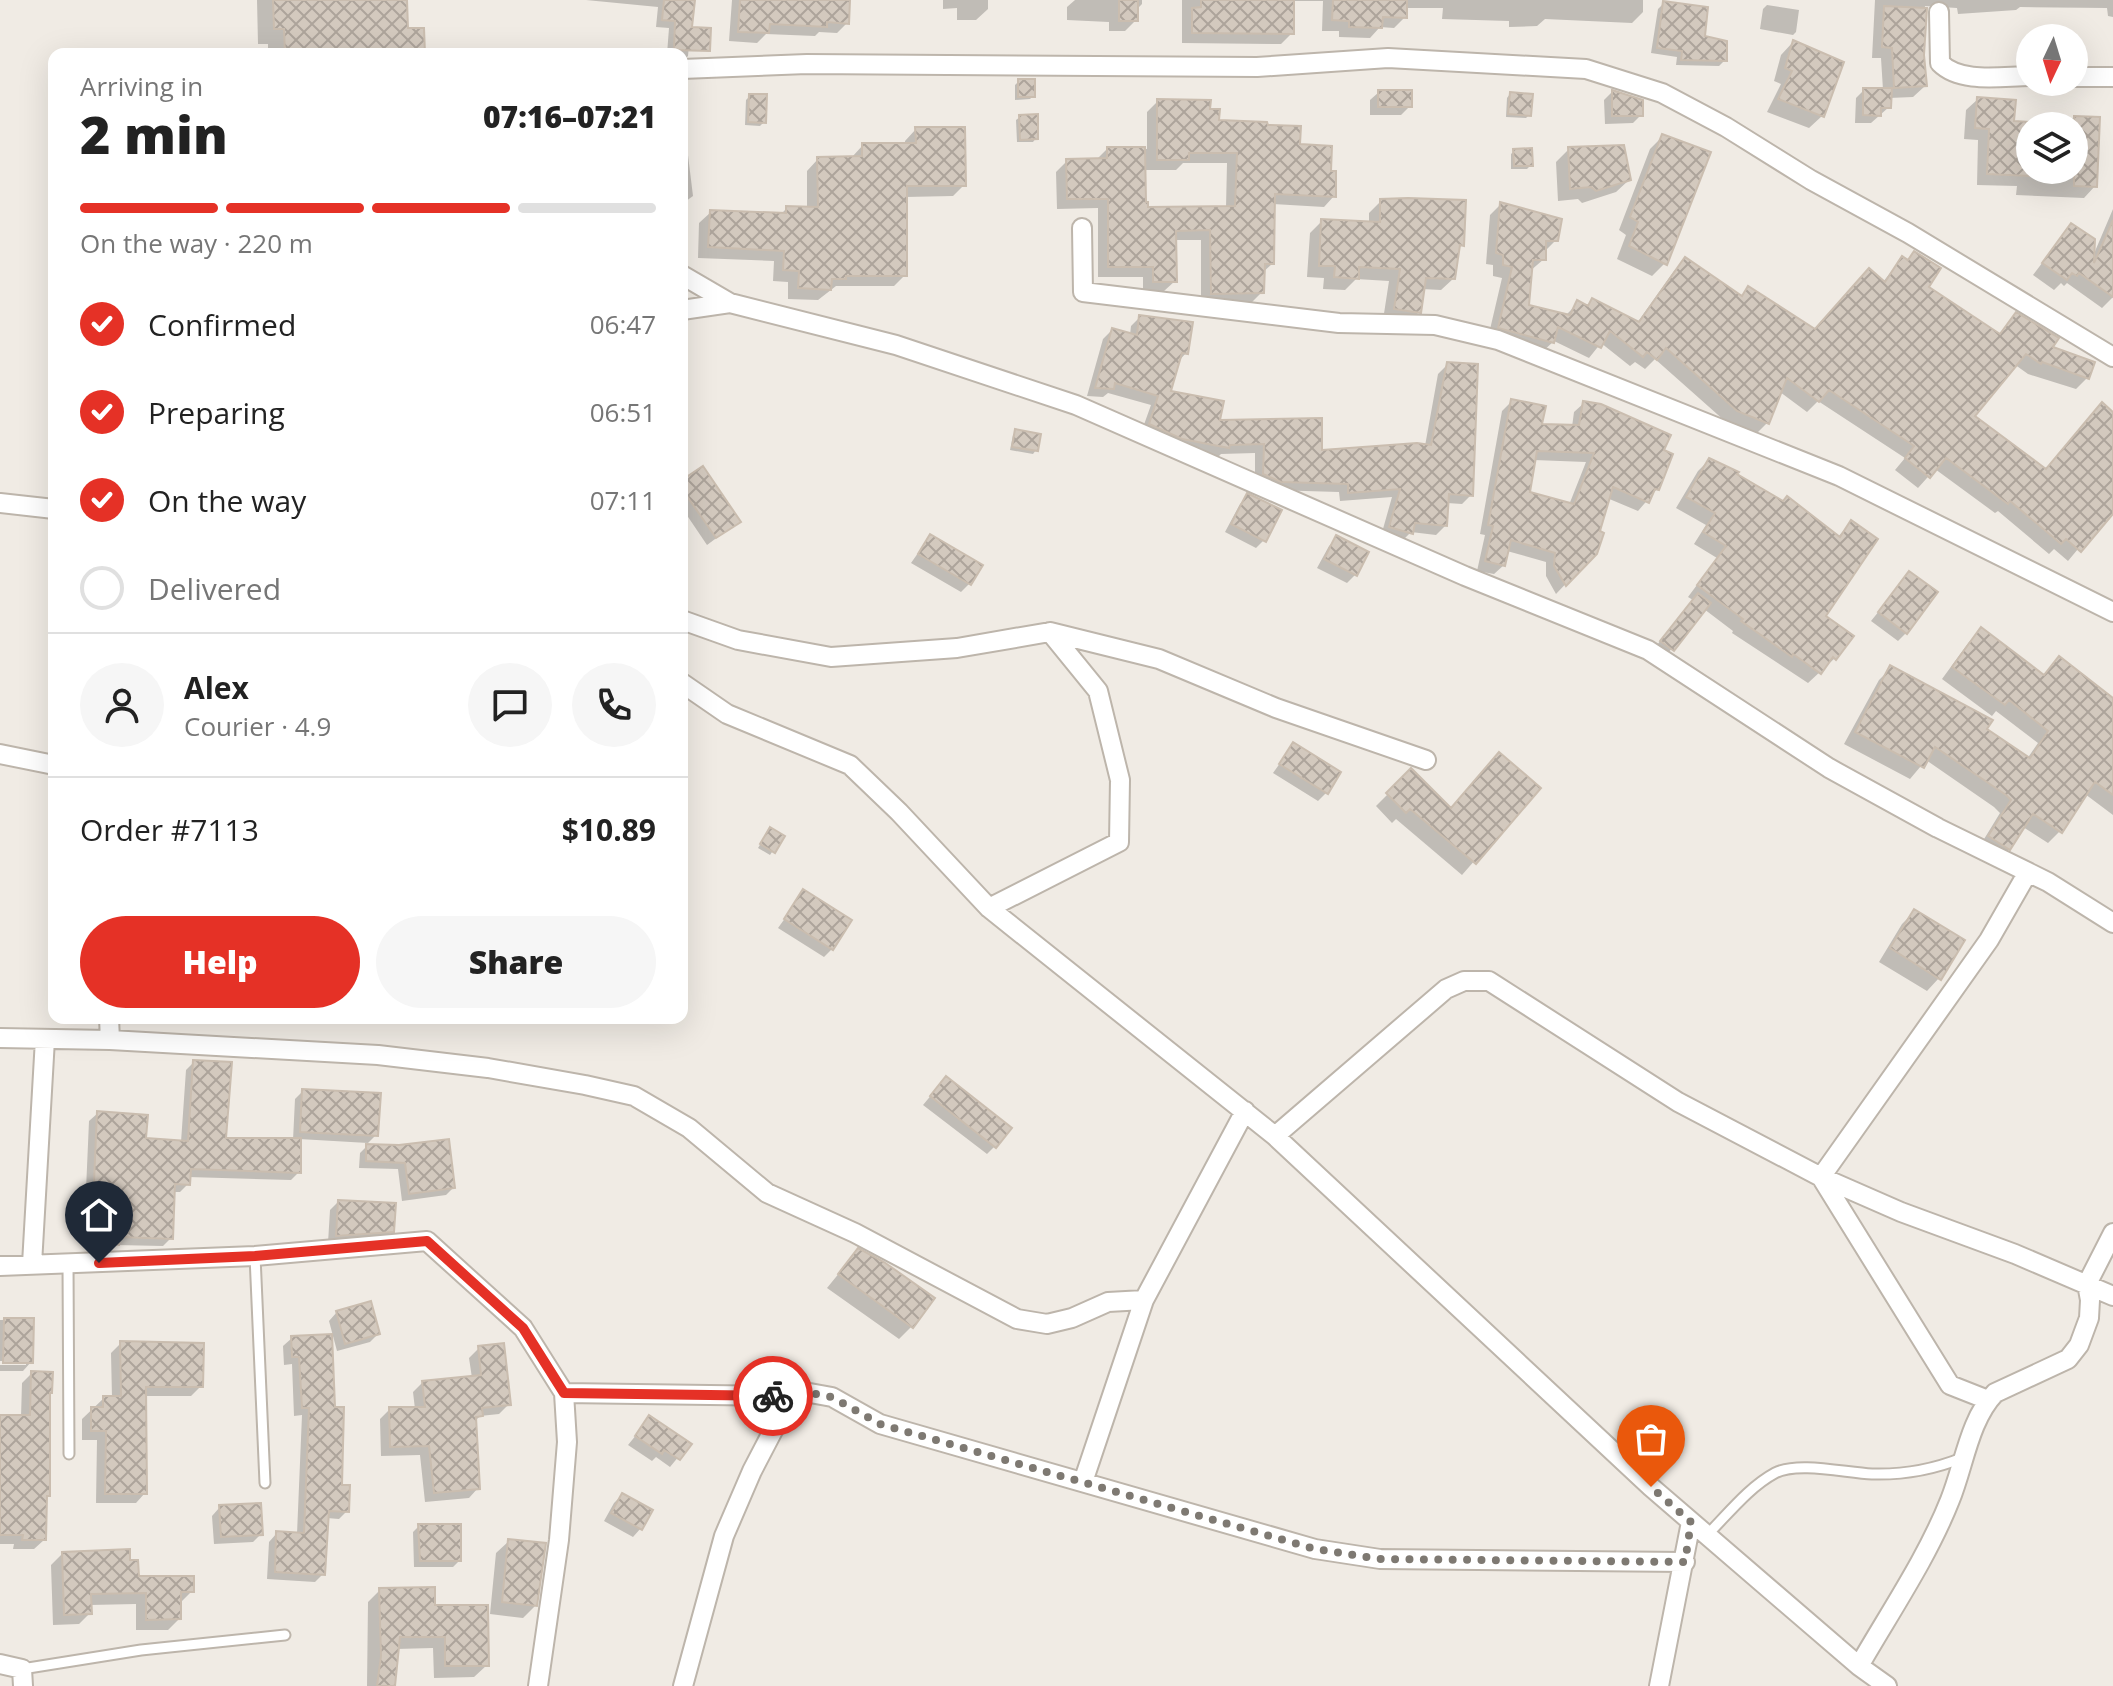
<!DOCTYPE html>
<html lang="en">
<head>
<meta charset="utf-8">
<style>
  :root { --surface:#fff; --page:#f6f6f6; --text:#222; --muted:#767676; --line:#e0e0e0; --accent:#e53126 }
  body { margin:0; font-family:"Open Sans",sans-serif; background:var(--page); color:var(--text); height:100vh; display:flex; flex-direction:column; font-size:30px; white-space:nowrap }
  * { box-sizing:border-box; margin:0 }
  p { font-size:26px; color:var(--muted) }
  .icon { flex:none; width:44px; height:44px; fill:none; stroke:currentColor; stroke-width:2; stroke-linecap:round; stroke-linejoin:round }
  .map { position:relative; flex:1; overflow:hidden }
  .details { position:absolute; left:48px; top:48px; width:640px; height:976px; display:flex; flex-direction:column; background:var(--surface); border-radius:16px; box-shadow:0 8px 32px #0002 }
  .details>* { flex:none }
  .needle { width:52px; rotate:184deg }
  .buttons { position:absolute; left:2016px; top:24px; display:grid; gap:16px }
  .buttons a { display:grid; place-items:center; width:72px; height:72px; border-radius:50%; background:var(--surface); box-shadow:0 8px 32px #0002; font-size:40px }
  .pin { position:absolute; display:grid; place-items:center; width:68px; height:68px; color:#fff; margin:-82px -34px; border-radius:50% 50% 50% 0; rotate:-45deg; box-shadow:0 0 8px #0007 }
  .pin .icon { rotate:45deg }
  .courier { position:absolute; display:grid; place-items:center; width:80px; height:80px; margin:-40px; border:6px solid #e53126; border-radius:50%; background:#fff; color:#222; box-shadow:0 2px 10px #0007 }
  .summary em { font-style:normal; font-weight:800 }
  .summary div { display:flex; flex-direction:column-reverse }
  .summary { display:flex; align-items:center; justify-content:space-between; height:136px; padding:0 32px }
  h1 { font-size:52px; font-weight:800; line-height:60px }
  .bar { display:grid; grid-template-columns:repeat(4,1fr); gap:12px 8px; align-content:center; height:96px; padding:0 32px }
  .bar i { height:10px; border-radius:6px; background:var(--line) }
  .bar .active { background:var(--accent) }
  .bar p { grid-column:span 4 }
  .line { display:flex; align-items:center; gap:20px; padding:0 32px; border-top:2px solid var(--line) }
  .line div { flex:1 }
  .round { display:grid; place-items:center; flex:none; width:84px; height:84px; border-radius:42px; background:var(--page) }
  ol { padding:0 32px; list-style:none }
  li { display:flex; align-items:center; gap:24px; height:88px }
  li p { margin-inline-start:auto }
  li .icon { padding:8px; border-radius:50%; background:var(--accent); color:#fff; stroke-width:4 }
  li:last-child { color:var(--muted) }
  li i { width:44px; height:44px; border:4px solid var(--line); border-radius:50% }
  .button { display:flex; gap:16px; margin-top:auto; padding:16px 32px }
  .button a { flex:1; height:92px; border-radius:48px; background:var(--accent); color:#fff; font-size:32px; font-weight:800; line-height:92px; text-align:center }
  .button a+a { background:var(--page); color:var(--text) }
  .map>svg:first-child { display:block }
  .shadow { fill:#0003; fill-rule:evenodd }
  .building { fill:url(#building-cross-hatch); stroke:#cabdaf; stroke-width:2; fill-rule:evenodd }
  .lines { fill:none; stroke-linecap:round; stroke-linejoin:round }
  .service-casing { stroke:#bdb5ab; stroke-width:13 }
  .minor-casing { stroke:#bdb5ab; stroke-width:22 }
  .service { stroke:#fff; stroke-width:9 }
  .minor { stroke:#fff; stroke-width:18 }
  .done { stroke:#7e7972; stroke-width:8; stroke-dasharray:0 14.4 }
  .route { stroke:#e53126; stroke-width:10 }
</style>
</head>
<body>
<div class="map">
<svg width="2113" height="1686" viewBox="0 0 2113 1686">
  <defs>
    <pattern id="building-cross-hatch" width="8" height="8" patternUnits="userSpaceOnUse" patternTransform="scale(2)"><rect width="8" height="8" fill="#d3c9be"/><path d="M0 0l8 8M0 8l8-8" fill="none" stroke="#ada49b"/></pattern>
  </defs>
  <rect width="100%" height="100%" fill="#f0ebe4"/>
  <!-- shadow -->
  <path class="shadow" d="M257 0H405L406 30 423 54H268V44H258Z
    M586 0H693L688 56 682 62V54H667L669 28 656 27 658 7Z
    M732 0H848L847 23 837 33 819 32 815 36 766 34 757 43 729 41Z
    M943 0H988V9L976 20H957V8L943 9Z
    M1075 0H1142V4L1136 10V20L1125 31H1109V22L1067 20V7Z
    M1182 0H1643V12L1632 23 1545 19 1537 26 1509 27V21L1442 19 1443 8H1405V17L1394 28 1380 27 1370 38 1339 37V31H1322L1323 1H1292V33L1281 44 1182 43Z
    M1875 0H2113V17L2108 16 2107 8 2020 7 2016 10 1958 14 1957 8 1925 6 1922 55 1925 86 1913 97 1889 98V107L1871 123H1855L1856 98 1864 90H1883L1881 58H1872Z
    M1664 3 1725 60 1719 66 1676 65 1677 57 1651 53 1658 9Z
    M1767 5 1799 10 1796 32 1793 35 1760 29 1763 9Z
    M1793 42 1822 116 1809 128 1767 112 1781 84 1774 81 1781 55Z
    M1019 81 1033 96 1030 99 1015 100V85Z
    M1379 92 1410 106 1401 115H1370V100Z
    M1612 92 1641 115 1633 123 1605 124 1604 100Z
    M1510 94 1529 115 1526 118 1506 117 1507 98Z
    M750 96 764 122 760 126 745 125 746 100Z
    M1978 99 2012 123 2056 125 2063 118 2097 119 2095 186 2084 198 2016 195 2017 186 1977 185 1978 140 1964 139 1966 110ZM2030 126H2074V170H2030Z
    M1158 101 1208 111 1217 122 1298 145 1329 173 1334 196 1324 207 1273 204 1272 264 1262 273V292L1251 303 1201 304V240H1174L1175 281 1164 291 1143 292V277H1098V208L1057 209 1056 172 1067 161 1096 160 1107 149H1147V112ZM1183 163H1227L1226 208 1146 209 1143 170H1176Z
    M1020 117 1036 138 1033 142H1017L1016 120Z
    M682 120H688L687 147 693 196 682 204Z
    M916 129 964 185 953 196 905 197V275L894 286H836L818 300 788 299V282L773 281 774 261 698 258 699 223 711 212 780 215 787 208 807 209V171L818 159 852 157 863 145H905V141Z
    M1663 136 1665 263 1652 276 1617 259 1626 235 1619 230 1650 149Z
    M1569 149 1629 180 1616 192 1582 203 1578 199 1558 201 1556 162Z
    M1514 151 1531 165 1527 169H1511V154Z
    M1381 201 1462 245 1457 249 1454 278 1441 290 1422 289 1419 312 1407 324 1383 320 1389 281 1356 279 1345 290 1323 289 1324 278 1307 277 1310 233 1322 221 1369 224V213Z
    M1501 204 1556 240 1544 252V259L1530 271 1526 307 1565 316 1578 303 1586 307 1592 300 1637 323 1674 271 1685 260 1740 297 1748 288 1815 331 1883 282 1902 258 1906 261 1914 253 1926 287 1998 335 2016 315 2050 348 2087 378 2076 389 2028 374 2014 364 1972 417 2045 470 2113 414V507L2068 561 2054 549 2049 554 1998 511 1995 513 1935 469 1918 488 1895 470 1905 458 1818 401 1807 412 1780 392 1767 423 1756 434 1726 422 1655 359 1645 369 1635 362 1630 366 1601 343 1589 358 1554 341 1541 353 1488 338 1502 278 1493 276V265L1486 264 1490 215Z
    M2113 209V297L2102 308 2067 283 2064 286 2061 283 2054 290 2033 275 2071 225 2093 256Z
    M1140 317 1186 353 1177 363 1168 392 1218 422 1320 452 1425 446 1438 374 1448 364 1471 495 1462 504 1447 503 1445 526 1436 535 1411 532 1401 542 1381 536 1392 497 1340 501 1339 492 1271 490 1255 483V453L1221 454 1218 457 1172 447 1141 433 1151 405 1108 393 1103 397 1087 396 1103 339 1112 330 1130 335 1131 326Z
    M1511 402 1540 426 1572 427 1574 412 1584 403 1661 451 1657 489 1638 511 1607 498 1595 553 1556 594 1546 576V562L1507 551 1504 565 1494 574 1477 571 1485 535 1480 534 1502 411ZM1534 460 1586 462 1569 505 1528 493Z
    M1016 431 1036 450 1033 454 1010 450 1013 435Z
    M1709 460 1837 538 1851 522 1823 616 1835 658 1808 683 1732 633 1733 631 1704 609 1664 658 1653 650 1693 600 1688 597 1717 558 1694 544 1706 525 1676 508 1698 471Z
    M682 482 738 522 707 545 682 508Z
    M1248 496 1264 540 1256 548 1225 532 1240 504Z
    M930 536 969 584 961 592 911 563Z
    M1337 538 1367 553 1355 575 1347 583 1317 568 1329 546Z
    M1909 574 1906 633 1898 641 1871 621Z
    M1981 630 2043 677 2059 659 2113 716V815L2085 794 2060 831 2048 843 2023 827 2009 849 1997 861 1978 849 2000 813 1994 807 1926 760 1910 779 1844 744 1879 680 1891 668 2027 759 2038 743 1996 711 1992 716 1942 679 1969 642Z
    M1293 745 1326 793 1318 801 1273 773Z
    M1499 754 1538 788 1462 875 1396 819 1392 823 1376 806 1411 771 1450 810Z
    M767 833 782 837 770 855 758 848Z
    M804 892 832 949 824 957 778 928Z
    M1914 912 1939 978 1927 991 1879 962 1902 924Z
    M194 1062 224 1140H293L295 1099 303 1091 376 1135 368 1143 299 1139V1172L291 1180 188 1177V1184L180 1192H173L171 1238 163 1246 116 1245 108 1253 89 1250 98 1190H86L89 1121 98 1113 144 1140 181 1142 186 1070Z
    M938 1087 995 1146 987 1154 923 1105Z
    M367 1146 399 1147 453 1188 446 1195 402 1201 398 1169 359 1168 360 1153Z
    M338 1202 392 1231 384 1239 328 1243 330 1210Z
    M858 1250 912 1326 899 1339 827 1288Z
    M337 1312 378 1334 370 1342 337 1351 329 1321Z
    M0 1320H32L31 1362 23 1371H0V1365H26V1361H0Z
    M330 1336 340 1487 347 1511 339 1519 327 1518 323 1574 315 1582 267 1579 269 1542 277 1533 297 1534 302 1415 294 1416 292 1364 284 1365 283 1346 292 1338Z
    M121 1343 201 1386 191 1396H144L145 1493 136 1503H96L97 1440H82V1419L104 1398H112L111 1353Z
    M479 1348 509 1404 499 1414 480 1416 474 1422 478 1488 469 1498 425 1502 420 1455 381 1456 380 1419 390 1409H415L413 1392 423 1382 472 1378 469 1358Z
    M32 1373 50 1392 44 1540 34 1549H13L14 1544H0V1417H21L22 1383Z
    M650 1418 689 1444 670 1467 656 1457 652 1461 628 1445Z
    M622 1495 641 1528 633 1537 604 1521 614 1503Z
    M220 1507 261 1534 253 1542 214 1544 212 1516Z
    M419 1526 459 1561 453 1567H414L413 1532Z
    M509 1541 536 1605 523 1618 490 1614 496 1553Z
    M62 1554 137 1578 192 1591 181 1602 179 1619 168 1630H136V1604L90 1605V1613L79 1624 53 1625 51 1565Z
    M380 1590 433 1607 487 1665 474 1677 434 1678 433 1648 396 1649 394 1686H367L368 1602Z"/>
  <!-- building -->
  <path class="building" d="M273 0H407L408 28H424L425 54H285L284 29H274Z
    M664 0H695L692 27 711 28 710 51 674 50 675 21 662 20Z
    M740 0H850L849 24 827 22V27L770 24 769 33 738 32Z
    M1119 0H1138V21H1119Z
    M1201 0H1294V34L1192 33V8L1201 7Z
    M1333 0H1407V18L1383 17 1382 28 1349 27V21L1332 20Z
    M1663 1 1708 7 1705 36 1727 41V61L1681 60 1682 51 1657 48Z
    M1884 6 1927 8 1924 55 1927 86 1894 88 1892 48 1882 47Z
    M1793 40 1844 62 1824 117 1778 99 1792 71 1785 68Z
    M1018 79H1035V97H1018Z
    M1863 88H1892L1891 108H1881V116L1863 115Z
    M1378 90H1412V107H1378Z
    M1612 90 1643 100V116H1612Z
    M1510 92 1533 94 1531 116 1508 114Z
    M749 94H767L766 123 748 122Z
    M1977 97 2016 100 2014 121 2030 122V176L1987 174 1989 129 1975 128Z
    M1157 99 1211 100 1210 109H1220L1219 120 1267 122 1268 125 1301 126 1300 144 1332 146 1331 171H1336V197L1275 194 1274 264H1265L1264 293 1211 294 1210 230 1176 231 1177 282H1153V267H1108V199H1067L1066 159 1107 158V147H1145L1146 202H1148V207L1235 206 1237 153H1189V160H1157Z
    M1038 114V139L1020 140 1019 115Z
    M2074 116 2100 117 2097 187 2074 186Z
    M915 127H965L966 186H907V276H846V279H832L831 290 798 288 799 271 783 270 784 251 708 247 710 210 786 213V206L818 207 817 157 862 156V143H916Z
    M1662 134 1711 152 1667 265 1629 246 1638 222 1630 217Z
    M1624 145 1631 180 1596 191 1591 187 1570 189 1568 147Z
    M1532 148 1533 166H1514L1513 149Z
    M1408 198 1466 200 1464 246 1460 245 1455 279 1426 278 1421 313 1394 309 1400 269 1359 267V279L1334 277 1335 266H1319L1321 219 1380 222V199Z
    M1500 202 1562 219 1558 241H1546V260H1533L1529 305 1570 315 1577 300 1588 306 1592 298 1639 322 1685 257 1742 296 1748 286 1815 329 1869 268 1885 282 1902 256 1908 260 1914 251 1941 268 1929 287 2000 334 2016 312 2059 338 2053 347 2095 362 2089 379 2042 362 2041 364 2026 354 1975 416 2046 469 2102 402 2113 412V514L2081 552 2066 539 2061 544 2010 501 2008 504 1946 458 1930 478 1905 458 1914 446 1829 390 1819 402 1787 378 1769 424 1737 411 1666 348 1657 360 1647 352 1643 357 1610 331 1601 348 1558 327 1554 343 1498 328 1512 267 1503 265V255L1496 253Z
    M2113 220V297L2079 273 2077 276 2072 273 2067 280 2042 263 2071 223 2095 239 2094 263Z
    M1139 315 1193 322 1188 354 1182 353 1171 391 1224 401 1220 420 1322 418V450L1417 443 1431 445 1447 362 1478 364 1473 496 1449 494 1447 526 1415 523 1413 534 1389 527 1400 489 1348 493V484L1281 482 1263 474 1264 444 1230 445 1229 448 1182 439 1149 424 1158 396 1115 383 1114 389 1095 388 1112 328 1137 335Z
    M1511 399 1546 406 1542 424 1579 425 1583 401 1601 404 1671 435 1664 450 1673 454 1659 490 1655 489 1649 503 1613 487 1600 531 1604 533 1597 554 1566 586 1554 566 1555 553 1511 540 1505 566 1485 561 1493 526 1488 525ZM1537 451 1594 453 1574 504 1530 492Z
    M1015 429 1041 434 1038 451 1012 447Z
    M1709 458 1739 472 1737 474 1778 498 1783 501 1787 496 1840 537 1851 520 1878 539 1826 616 1854 636 1836 660 1833 657 1821 674 1793 654 1792 657 1741 621 1743 619 1697 585 1726 546 1703 532 1715 513 1686 497Z
    M703 466 741 522 716 538 682 489V480Z
    M1247 493 1282 510 1266 542 1231 524Z
    M930 534 983 565 971 585 918 554Z
    M1336 535 1369 552 1357 576 1324 559Z
    M1909 571 1938 592 1907 634 1878 612Z
    M1698 593 1711 603 1674 651 1660 641Z
    M1981 627 2044 675 2059 656 2113 698V795L2095 782 2062 833 2033 814 2010 850 1988 836 2011 800 2006 795 1935 747 1924 768 1855 732 1890 665 1993 720 1987 729 2030 758 2048 731 2009 700 2005 705 1952 667Z
    M1293 742 1341 772 1328 794 1279 764Z
    M1499 752 1541 788 1476 864 1410 809 1406 813 1386 793 1411 768 1451 808Z
    M770 827 785 836 775 853 760 844Z
    M803 889 852 920 833 950 784 919Z
    M1914 909 1965 940 1941 980 1890 948Z
    M193 1060 232 1062 226 1138H301V1173L191 1169 190 1185 175 1184 173 1239 120 1237 119 1245 96 1242 105 1183 94 1182 97 1111 148 1115 146 1138 188 1141Z
    M946 1076 1012 1128 996 1148 930 1096Z
    M302 1089 381 1093 378 1136 300 1132Z
    M449 1139 455 1188 409 1194 405 1163 366 1161V1144L399 1145Z
    M338 1200 396 1203 394 1232 336 1236Z
    M858 1248 884 1262 935 1298 913 1328 838 1274Z
    M371 1301 380 1334 345 1344 336 1311Z
    M4 1318H34L33 1363H3Z
    M332 1334 335 1407H344L342 1485H350L349 1512 329 1511 325 1575 275 1572 276 1531 304 1533 309 1408H302L299 1357H292L291 1336Z
    M120 1341 204 1343 203 1387H146L147 1494H105L106 1431H91V1407H103V1396H121Z
    M504 1343 511 1405 482 1408 483 1416 476 1417 480 1489 434 1493 429 1446 390 1447 389 1407H425L422 1381 481 1375 478 1346Z
    M31 1371 53 1372 52 1393H50V1496H47L46 1540H22L23 1535H0V1415H30Z
    M649 1415 692 1444 680 1460 664 1450 662 1454 635 1436Z
    M622 1493 653 1510 642 1530 611 1513Z
    M261 1503 263 1535 221 1537 219 1505Z
    M418 1524H461V1561H420Z
    M508 1539 546 1543 537 1606 502 1602Z
    M130 1549V1560H138L139 1576H194V1592H181V1619L146 1620V1593L91 1594 92 1614 64 1615 62 1552Z
    M435 1587V1605H488L489 1666H445V1637H400L395 1686H377L381 1656 379 1588Z"/>
  <g class="lines">
    <!-- service casing -->
    <g class="service-casing">
      <path id="service" d="M255 1256 265 1483
        M68 1264 69 1454
        M1707 1535C1728 1514 1749 1487 1775 1473 1798 1461 1846 1473 1872 1474 1905 1475 1932 1470 1962 1458
        M22 1669 141 1650 285 1635"/>
    </g>
    <!-- minor casing -->
    <g class="minor-casing">
      <path id="minor" d="M1939 12 1940 63C1961 84 2002 76 2030 76
        M682 69 807 64 1257 67 1388 58 1586 69 1662 93 1726 127 1811 180 1908 233 2113 357
        M2074 77H2113
        M1082 228 1083 292 1339 323 1435 325 1498 340 1839 476 2113 612
        M682 275 730 303 896 345 1076 405 1465 576 1648 650 1829 768 1938 828 2048 882 2113 923
        M682 310 730 303
        M0 503 54 509
        M682 620 738 640 831 657 957 648 1050 632 1159 659 1276 708 1426 760
        M682 683 727 714 850 765 899 812 989 908 1275 1136 1651 1487 1859 1666 1887 1686
        M0 754 54 765
        M989 908 1119 842 1120 780 1098 691 1050 632
        M109 1018 110 1040
        M0 1038 110 1040 378 1055 488 1068 585 1085 634 1096 689 1128 767 1193 855 1233 1017 1319 1047 1324 1072 1318 1108 1302 1144 1300
        M1275 1136 1446 989 1464 981H1489L1678 1102 1821 1177 1901 1212 2015 1254 2113 1296
        M32 1264 45 1039
        M0 1266 255 1256 427 1241 523 1328 564 1393 567 1442 559 1540 538 1686
        M564 1393 778 1396V1421L752 1471 724 1536 683 1686
        M778 1396 810 1393 832 1397 880 1424 1315 1549 1380 1559 1685 1562
        M1988 1400 1950 1385 1821 1177 1989 940 2028 872
        M1083 1482 1144 1300 1245 1111
        M0 1664 22 1669 23 1686
        M1859 1666C1890 1612 1927 1558 1950 1500 1964 1466 1969 1420 1995 1393L2068 1359 2079 1345 2089 1318 2090 1300 2087 1284 2113 1233
        M1659 1686 1691 1522"/>
    </g>
    <!-- service -->
    <use href="#service" class="service"/>
    <!-- minor -->
    <use href="#minor" class="minor"/>
  </g>
  <g class="lines">
    <!-- done -->
    <path class="done" d="M773 1396 810 1393 832 1397 880 1424 1315 1549 1380 1559 1685 1562 1691 1522 1651 1487"/>
    <!-- route -->
    <path class="route" d="M99 1263 255 1256 427 1241 523 1328 564 1393 773 1396"/>
  </g>
</svg>
<div class="buttons">
<a><svg class="needle" viewBox="-14 -14 28 28"><path d="M0-13l5 13h-10z" fill="#e53935"/><path d="M0 13l5-13h-10z" fill="#767676"/></svg></a>
<a><svg class="icon" aria-label="layers" viewBox="0 0 24 24"><path d="M12 4l9 5-9 5-9-5zM3 14l9 5 9-5"/></svg></a>
</div>
<div class="pin" style="left:1651px;top:1487px;background:#ea580c"><svg class="icon" aria-label="bag" viewBox="0 0 24 24"><path d="M5 8h14l-1 12H6zM9 8a3 3 0 0 1 6 0"/></svg></div>
<div class="pin" style="left:99px;top:1263px;background:#1f2937"><svg class="icon" aria-label="home" viewBox="0 0 24 24"><path d="M3 11l9-7 9 7M6 9v11h12V9"/></svg></div>
<div class="courier" style="left:773px;top:1396px"><svg class="icon" aria-label="bike" viewBox="0 0 24 24"><circle cx="6" cy="16" r="4"/><circle cx="18" cy="16" r="4"/><path d="M6 16l4-8h5l3 8M10 8l3 8H6M13 5h3"/></svg></div>
<section class="details">
<div class="summary"><div><h1>2 min</h1><p>Arriving in</p></div><em>07:16–07:21</em></div>
<div class="bar"><i class="active"></i><i class="active"></i><i class="active"></i><i></i><p>On the way · 220 m</p></div>
<ol>
<li><svg class="icon" aria-label="check" viewBox="0 0 24 24"><path d="M5 12l5 5 9-10"/></svg>Confirmed<p>06:47</p></li>
<li><svg class="icon" aria-label="check" viewBox="0 0 24 24"><path d="M5 12l5 5 9-10"/></svg>Preparing<p>06:51</p></li>
<li><svg class="icon" aria-label="check" viewBox="0 0 24 24"><path d="M5 12l5 5 9-10"/></svg>On the way<p>07:11</p></li>
<li><i></i>Delivered</li>
</ol>
<div class="line" style="height:144px"><a class="round"><svg class="icon" aria-label="person" viewBox="0 0 24 24"><circle cx="12" cy="8" r="4"/><path d="M4 21q1-7 8-7t8 7"/></svg></a><div><b>Alex</b><p>Courier · 4.9</p></div><a class="round"><svg class="icon" aria-label="chat" viewBox="0 0 24 24"><path d="M4 5h16v11H9l-5 4z"/></svg></a><a class="round"><svg class="icon" aria-label="phone" viewBox="0 0 24 24"><path d="M5 4h4l2 5-3 2q2 4 5 5l2-3 5 2v4C11 20 4 13 5 4z"/></svg></a></div>
<div class="line" style="height:104px"><div>Order #7113</div><b>$10.89</b></div>
<div class="button"><a>Help</a><a>Share</a></div>
</section>
</div>
</body>
</html>
